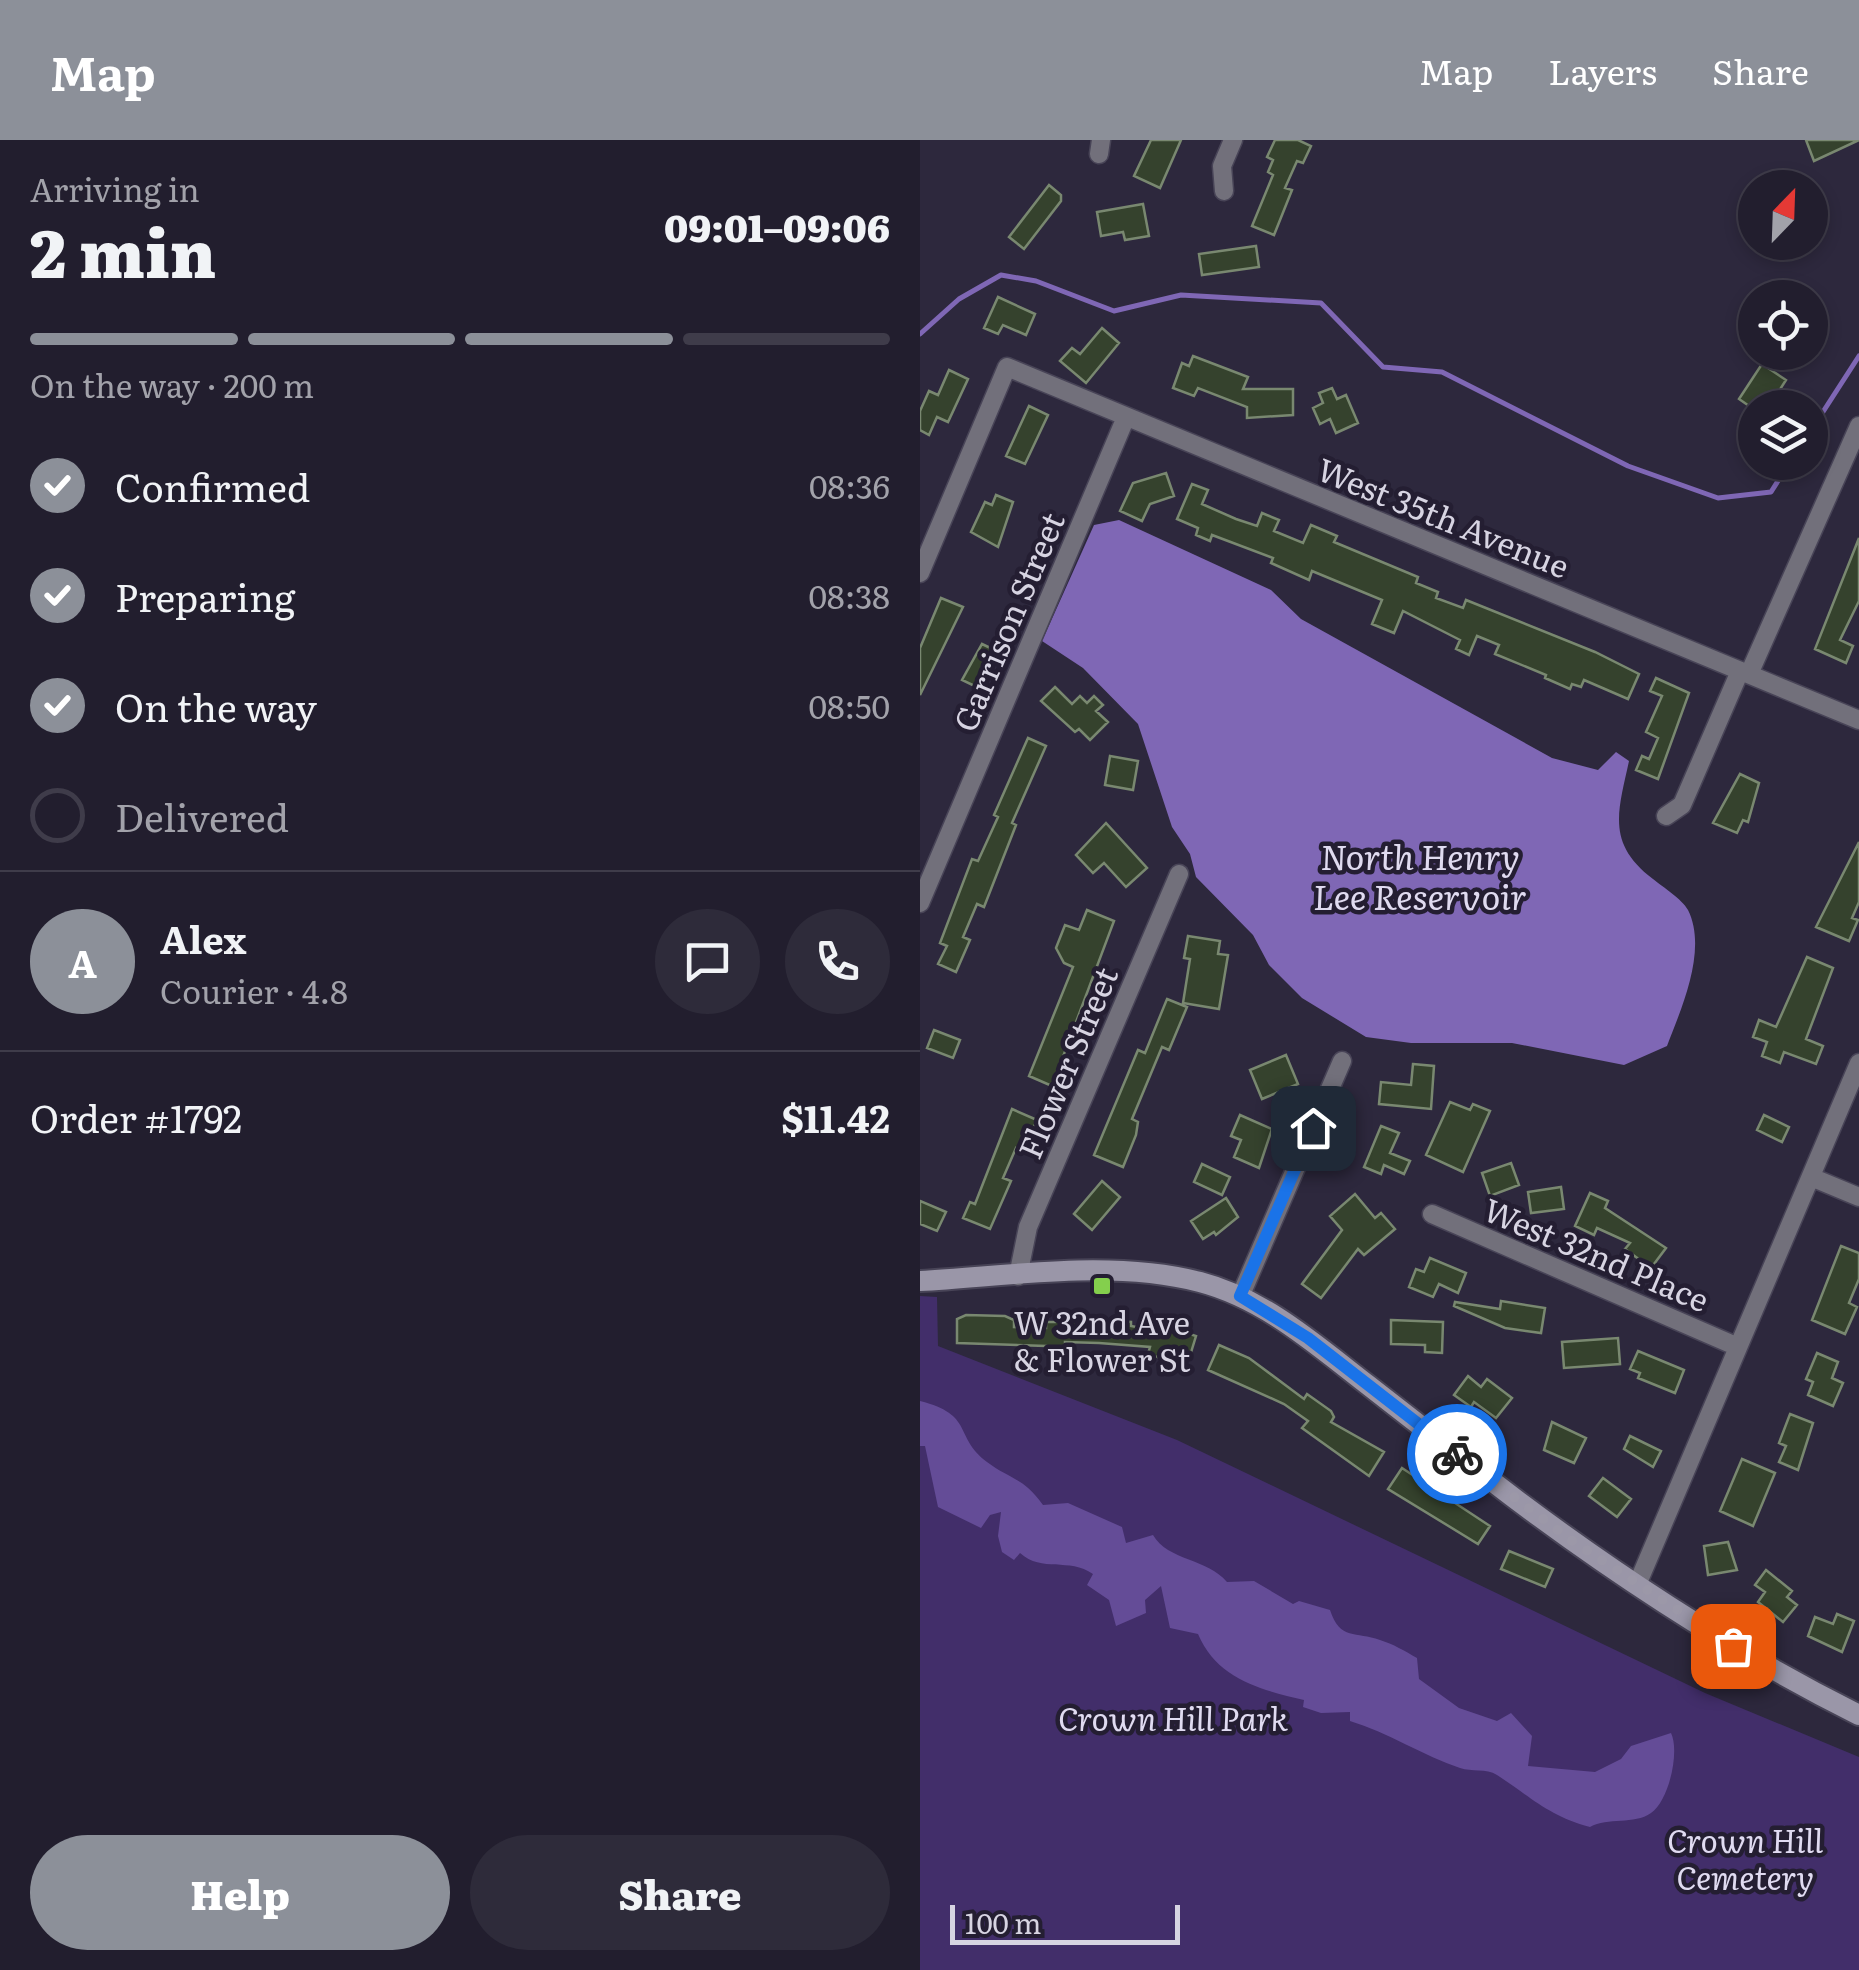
<!DOCTYPE html>
<html lang="en">
<head>
<meta charset="utf-8">
<style>
  :root { --surface:#221e2e; --page:#2e2b3a; --text:#f1f3f6; --muted:#a2a2aa; --line:#3f3c4a; --accent:#8c9099 }
  body { margin:0; font-family:Literata,serif; background:var(--page); color:var(--text); height:100vh; display:flex; flex-direction:column; font-size:38px; white-space:nowrap }
  * { box-sizing:border-box; margin:0 }
  p { font-size:32px; color:var(--muted) }
  .icon { flex:none; width:55px; height:55px; fill:none; stroke:currentColor; stroke-width:2; stroke-linecap:round; stroke-linejoin:round }
  .map { position:relative; flex:1; overflow:hidden }
  .panel { display:flex; flex-direction:column; background:var(--surface); width:920px }
  .panel>* { flex:none }
  .needle { width:65px; rotate:23deg }
  .tools { position:absolute; left:818px; top:30px; display:grid; gap:20px }
  .tools a { display:grid; place-items:center; width:90px; height:90px; border-radius:50%; background:var(--surface); box-shadow:0 5px 15px #0003,0 0 0 2px var(--line); font-size:50px }
  .scale { position:absolute; left:30px; bottom:25px; width:230px; box-sizing:border-box; padding-left:10px; border:5px solid #d7d4e2; border-top:0; font-size:28px; line-height:35px; white-space:nowrap; color:#d7d4e2; -webkit-text-stroke:8px #241e32; paint-order:stroke }
  .pin { position:absolute; display:grid; place-items:center; width:85px; height:85px; color:#fff; margin:-42px; border-radius:20px; box-shadow:0 5px 15px #0006 }
  .courier { position:absolute; display:grid; place-items:center; width:100px; height:100px; margin:-50px; border:8px solid #1a73e8; border-radius:50%; background:#fff; color:#222; box-shadow:0 2px 12px #0007 }
  .head em { font-style:normal; font-weight:800 }
  .head div { display:flex; flex-direction:column-reverse }
  .head { display:flex; align-items:center; justify-content:space-between; height:170px; padding:0 30px }
  h1 { font-size:65px; font-weight:800; line-height:75px }
  .bar { display:grid; grid-template-columns:repeat(4,1fr); gap:15px 10px; align-content:center; height:120px; padding:0 30px }
  .bar i { height:12px; border-radius:8px; background:var(--line) }
  .bar .selected { background:var(--accent) }
  .bar p { grid-column:span 4 }
  .line { display:flex; align-items:center; gap:25px; padding:0 30px; border-top:2px solid var(--line) }
  .line div { flex:1 }
  .round { display:grid; place-items:center; flex:none; width:105px; height:105px; border-radius:52px; background:var(--page) }
  ol { padding:0 30px; list-style:none }
  li { display:flex; align-items:center; gap:30px; height:110px }
  li p { margin-inline-start:auto }
  li .icon { padding:10px; border-radius:50%; background:var(--accent); color:#fff; stroke-width:4 }
  li:last-child { color:var(--muted) }
  li i { width:55px; height:55px; border:5px solid var(--line); border-radius:50% }
  .primary-button { display:flex; gap:20px; margin-top:auto; padding:20px 30px }
  .primary-button a { flex:1; height:115px; border-radius:60px; background:var(--accent); color:#fff; font-size:40px; font-weight:800; line-height:115px; text-align:center }
  .primary-button a+a { background:var(--page); color:var(--text) }
  header { display:flex; align-items:center; gap:60px; box-sizing:border-box; height:140px; padding:0 50px; background:var(--accent); color:#fff }
  header strong { font-size:48px }
  nav { display:flex; gap:55px; margin-inline-start:auto; font-size:35px }
  main { display:flex; flex:1; min-height:0 }
  .map>svg:first-child { display:block }
  .green { fill:#422e6a }
  .forest { fill:#644c97 }
  .water { fill:#7f67b5 }
  .lines { fill:none; stroke-linecap:round; stroke-linejoin:round }
  .stream { stroke:#7f67b5; stroke-width:5 }
  .building { fill:#35422d; stroke:#798870; stroke-width:2.5 }
  .street-casing { stroke:#484457; stroke-width:21 }
  .secondary-casing { stroke:#484457; stroke-width:24 }
  .street { stroke:#72707b; stroke-width:18 }
  .secondary { stroke:#9a96a8; stroke-width:20 }
  .done { stroke:#9c98a8; stroke-width:10; stroke-dasharray:0 18 }
  .route { stroke:#1a73e8; stroke-width:12 }
  .poi-dot { fill:#84cf4d; stroke:#241e32; stroke-width:4 }
  .labels { text-anchor:middle; dominant-baseline:central; stroke-width:9; stroke-linejoin:round; paint-order:stroke }
  .street-label { font-size:32px; fill:#d7d4e2; stroke:#241e32 }
  .poi-label { font-size:32px; fill:#d7d4e2; stroke:#241e32 }
  .park-label { font-size:32px; font-style:italic; fill:#e0dbf1; stroke:#241e32 }
  .water-label { font-size:35px; font-style:italic; fill:#e0dbf0; stroke:#241e32 }
</style>
</head>
<body>
<header>
<strong>Map</strong>
<nav><a>Map</a><a>Layers</a><a>Share</a></nav>
</header>
<main>
<section class="panel">
<div class="head"><div><h1>2 min</h1><p>Arriving in</p></div><em>09:01–09:06</em></div>
<div class="bar"><i class="selected"></i><i class="selected"></i><i class="selected"></i><i></i><p>On the way · 200 m</p></div>
<ol>
<li><svg class="icon" aria-label="check" viewBox="0 0 24 24"><path d="M5 12l5 5 9-10"/></svg>Confirmed<p>08:36</p></li>
<li><svg class="icon" aria-label="check" viewBox="0 0 24 24"><path d="M5 12l5 5 9-10"/></svg>Preparing<p>08:38</p></li>
<li><svg class="icon" aria-label="check" viewBox="0 0 24 24"><path d="M5 12l5 5 9-10"/></svg>On the way<p>08:50</p></li>
<li><i></i>Delivered</li>
</ol>
<div class="line" style="height:180px"><b class="round" style="background:var(--accent);color:#fff">A</b><div><b>Alex</b><p>Courier · 4.8</p></div><a class="round"><svg class="icon" aria-label="chat" viewBox="0 0 24 24"><path d="M4 5h16v11H9l-5 4z"/></svg></a><a class="round"><svg class="icon" aria-label="phone" viewBox="0 0 24 24"><path d="M5 4h4l2 5-3 2q2 4 5 5l2-3 5 2v4C11 20 4 13 5 4z"/></svg></a></div>
<div class="line" style="height:130px"><div>Order #1792</div><b>$11.42</b></div>
<div class="primary-button"><a>Help</a><a>Share</a></div>
</section>
<div class="map">
<svg width="939" height="1830" viewBox="0 0 939 1830">
  <rect width="100%" height="100%" fill="#2d283d"/>
  <!-- green -->
  <path class="green" d="M0 1156 17 1157 18 1206 257 1300 785 1553 939 1617V1830H0Z"/>
  <!-- forest -->
  <path class="forest" d="M0 1261C55 1275 33 1296 67 1322 91 1340 103 1337 123 1365L148 1363 202 1387 206 1403 233 1395C248 1421 287 1418 307 1442L334 1441 373 1464 379 1461 410 1470C420 1501 436 1491 460 1500 473 1504 485 1511 497 1518L499 1539 539 1568 577 1581 591 1573 612 1596 608 1626 675 1632 701 1619 711 1606 751 1593C760 1611 749 1661 731 1673 714 1685 688 1677 670 1687 629 1676 612 1658 577 1635 566 1628 552 1632 540 1628 504 1616 467 1592 430 1581V1572L401 1573 383 1567 384 1560C341 1550 297 1539 278 1494L250 1488 241 1446 225 1460 226 1473 196 1486 189 1460 167 1445 173 1434C149 1417 122 1433 100 1413L94 1420 82 1412 78 1396 81 1372 70 1375 61 1388 18 1367 5 1306H0Z"/>
  <!-- water -->
  <path class="water" d="M199 380 351 450 381 479 632 618 678 630 696 612 709 621C698 672 686 703 733 739 743 747 762 759 768 770 788 810 761 869 747 906L704 925 592 903H491L446 897 382 858 349 825 333 795 276 737 270 714 252 687 218 584 163 528 122 501 174 385Z"/>
  <g class="lines">
    <!-- stream -->
    <path class="stream" d="M0 194 39 159 81 135 116 141 194 171 261 155 401 163 463 227 522 232 708 326 798 358 851 352 870 322
      M890 292 939 216"/>
  </g>
  <!-- building -->
  <path class="building" d="M231 0H261L240 48 214 36Z
    M355 0H378L391 6 383 23 377 21 365 48 372 50 354 95 332 86 353 35 348 32 353 20 347 17Z
    M886 0H939L894 21Z
    M129 45 141 55V61L104 109 89 97Z
    M223 64 229 96 205 100 203 92 181 96 177 72Z
    M336 106 339 127 282 135 279 114Z
    M78 157 115 174 106 195 83 185 78 194 64 188Z
    M182 188 199 203 166 243 140 221 152 208 160 214Z
    M273 216 328 237 323 249H373V275L327 278V267L278 248 274 256 253 248 262 223 269 226Z
    M842 224 866 240 848 268H832L819 259Z
    M29 230 48 239 28 282 17 277 9 295 0 290V271L9 251 18 255Z
    M412 248 417 259 426 255 438 283 416 293 410 279 400 284 393 268 403 263 399 253Z
    M109 266 128 275 105 324 86 316Z
    M246 333 254 356 230 364 222 381 200 371 213 343Z
    M272 344 288 350 282 364 316 379 337 386 342 373 359 380 354 391 383 403 391 385 417 396 414 402 498 437 496 443 518 452 516 458 543 468 546 460 675 512 719 534 708 559 664 540 661 547 652 544 650 549 625 538 626 535 575 514 579 505 557 496 549 515 536 509 540 500 483 471 474 493 452 484 462 460 392 431 389 440 351 423 353 418 292 395 290 401 276 395 278 388 257 379Z
    M76 355 93 362 78 407 51 392 65 362 72 365Z
    M939 398V461L920 500 933 506 926 523 895 509Z
    M21 458 43 467 0 555V508Z
    M62 504 79 512 61 549 42 540Z
    M736 538 769 553 738 639 716 630 722 616 729 619 738 598 726 592 742 556 730 551Z
    M135 547 152 564 160 556 167 563 174 556 183 565 176 571 188 582 170 600 159 589 155 592 121 561Z
    M108 598 126 606 92 683 96 685 64 767 57 764 43 797 50 800 36 832 18 824 27 806 20 803 52 719 58 721 78 677 74 675Z
    M190 616 218 621 213 650 185 645Z
    M820 634 839 643 828 682 823 680 817 693 793 683Z
    M186 683 227 728 206 747 184 723 173 733 156 715Z
    M939 702V762L932 778 938 780 929 801 896 787Z
    M167 770 194 781 132 946 109 936 153 827 144 823 136 808 145 785 159 790Z
    M268 796 300 801 298 814 308 815 299 869 263 863 270 819 264 818Z
    M887 817 913 828 886 899 903 906 896 924 864 912 860 923 842 916 847 902 833 897 839 880 856 887Z
    M247 859 267 867 249 910 242 907 212 979 218 982 216 995 203 1027 174 1015 218 910 225 913Z
    M14 890 40 900 33 918 7 908Z
    M366 915 378 944 342 959 330 930Z
    M493 924 514 926 511 969 459 964 461 942 491 945Z
    M530 962 550 970 553 964 570 971 543 1032 506 1015Z
    M92 969 117 980 103 1011 96 1008 83 1038 91 1041 70 1089 43 1078 50 1062 55 1064Z
    M320 975 352 989 339 1028 314 1017 321 1000 311 996Z
    M844 975 869 987 862 1002 837 990Z
    M461 986 479 993 470 1013 490 1021 484 1034 464 1025 461 1034 444 1027Z
    M591 1023 599 1045 570 1056 562 1033Z
    M282 1024 310 1037 302 1055 274 1042Z
    M182 1041 200 1057 172 1090 154 1074Z
    M641 1047 644 1069 611 1073 608 1052Z
    M670 1053 688 1061 685 1068 746 1108 731 1128 705 1109 710 1103 677 1088 674 1095 655 1086Z
    M435 1054 455 1078 461 1073 475 1089 444 1115 438 1109 401 1158 382 1144 422 1090 410 1076Z
    M306 1058 318 1077 296 1095 294 1092 283 1099 271 1081Z
    M0 1061 26 1072 17 1091 0 1084Z
    M921 1106 939 1113V1139L929 1163 937 1167 925 1194 892 1180Z
    M510 1118 546 1133 538 1153 519 1144 513 1157 489 1147 496 1129 504 1132Z
    M581 1161 625 1168 621 1193 585 1188 534 1166 535 1162 580 1169Z
    M46 1175 85 1176 94 1180V1187L126 1188V1182H135L136 1178 211 1182V1186L247 1193 249 1187 276 1196 269 1219 257 1215 255 1223 228 1214 230 1207 179 1203 145 1202V1212H126V1206L37 1203V1179Z
    M471 1180 523 1182 522 1213 505 1212V1205L471 1204Z
    M698 1198 700 1224 644 1228 642 1202Z
    M299 1205 329 1218 384 1259 387 1254 411 1271 414 1277 411 1282 464 1312 449 1336 382 1288 388 1281 364 1264 288 1230Z
    M718 1211 764 1230 755 1253 718 1238 720 1233 710 1229Z
    M897 1213 918 1222 912 1238 923 1243 913 1266 888 1255 893 1242 886 1239Z
    M548 1236 561 1247 567 1239 592 1258 576 1278 554 1262 551 1267 534 1255Z
    M870 1274 893 1283 878 1330 859 1322 866 1306 859 1303Z
    M632 1282 666 1298 654 1323 624 1310Z
    M710 1296 741 1311 733 1327 704 1309Z
    M822 1319 855 1333 833 1386 800 1371Z
    M482 1328 570 1386 558 1404 468 1349Z
    M683 1338 711 1359 697 1377 669 1356Z
    M808 1402 817 1430 788 1435 784 1406Z
    M589 1411 633 1429 625 1447 581 1429Z
    M846 1430 872 1451 867 1457 877 1465 863 1482 838 1462 845 1452 835 1445Z
    M917 1474 934 1481 922 1512 888 1496 895 1477 913 1484Z"/>
  <g class="lines">
    <!-- street casing -->
    <g class="street-casing">
      <path id="street" d="M179 14 181 0
        M304 51 302 26 313 0
        M0 433 87 227 939 580
        M829 534 939 286
        M746 676 762 665 820 531
        M0 763 206 277
        M891 1037 939 1057
        M512 1074 818 1207
        M98 1136 108 1087 259 734
        M320 1157 422 921
        M717 1445 939 923"/>
    </g>
    <!-- secondary casing -->
    <g class="secondary-casing">
      <path id="secondary" d="M0 1141C91 1136 191 1119 280 1142 345 1159 396 1205 448 1245 498 1284 548 1323 598 1361 705 1441 819 1515 939 1575"/>
    </g>
    <!-- street -->
    <use href="#street" class="street"/>
    <!-- secondary -->
    <use href="#secondary" class="secondary"/>
  </g>
  <g class="lines">
    <!-- done -->
    <path class="done" d="M537 1314 651 1400 813 1506"/>
    <!-- route -->
    <path class="route" d="M393 988 320 1156 388 1198 537 1314"/>
  </g>
  <!-- markers -->
  <rect class="poi-dot" x="172" y="1136" width="20" height="20" rx="5"/>
  <g class="labels">
    <!-- street labels -->
    <g class="street-label">
      <text transform="translate(524 376) rotate(22)">West 35th Avenue</text>
      <text transform="translate(87 481) rotate(-67)">Garrison Street</text>
      <text transform="translate(146 922) rotate(-67)">Flower Street</text>
      <text transform="translate(677 1113) rotate(23)">West 32nd Place</text>
    </g>
    <!-- poi labels -->
    <g class="poi-label">
      <text x="182" y="1181">W 32nd Ave<tspan x="182" dy="37">&amp; Flower St</tspan></text>
    </g>
    <!-- park labels -->
    <g class="park-label">
      <text x="253" y="1577">Crown Hill Park</text>
      <text x="825" y="1699">Crown Hill<tspan x="825" dy="37">Cemetery</tspan></text>
    </g>
    <!-- water labels -->
    <g class="water-label">
      <text x="500" y="715">North Henry<tspan x="500" dy="40">Lee Reservoir</tspan></text>
    </g>
  </g>
</svg>
<div class="tools">
<a><svg class="needle" viewBox="-14 -14 28 28"><path d="M0-13l5 13h-10z" fill="#e53935"/><path d="M0 13l5-13h-10z" fill="#a2a2aa"/></svg></a>
<a><svg class="icon" aria-label="locate" viewBox="0 0 24 24"><circle cx="12" cy="12" r="6"/><path d="M12 2v4M12 18v4M2 12h4M18 12h4"/></svg></a>
<a><svg class="icon" aria-label="layers" viewBox="0 0 24 24"><path d="M12 4l9 5-9 5-9-5zM3 14l9 5 9-5"/></svg></a>
</div>
<div class="scale">100 m</div>
<div class="pin" style="left:813px;top:1506px;background:#ea580c"><svg class="icon" aria-label="bag" viewBox="0 0 24 24"><path d="M5 8h14l-1 12H6zM9 8a3 3 0 0 1 6 0"/></svg></div>
<div class="pin" style="left:393px;top:988px;background:#1f2937"><svg class="icon" aria-label="home" viewBox="0 0 24 24"><path d="M3 11l9-7 9 7M6 9v11h12V9"/></svg></div>
<div class="courier" style="left:537px;top:1314px"><svg class="icon" aria-label="bike" viewBox="0 0 24 24"><circle cx="6" cy="16" r="4"/><circle cx="18" cy="16" r="4"/><path d="M6 16l4-8h5l3 8M10 8l3 8H6M13 5h3"/></svg></div>
</div>
</main>
</body>
</html>
